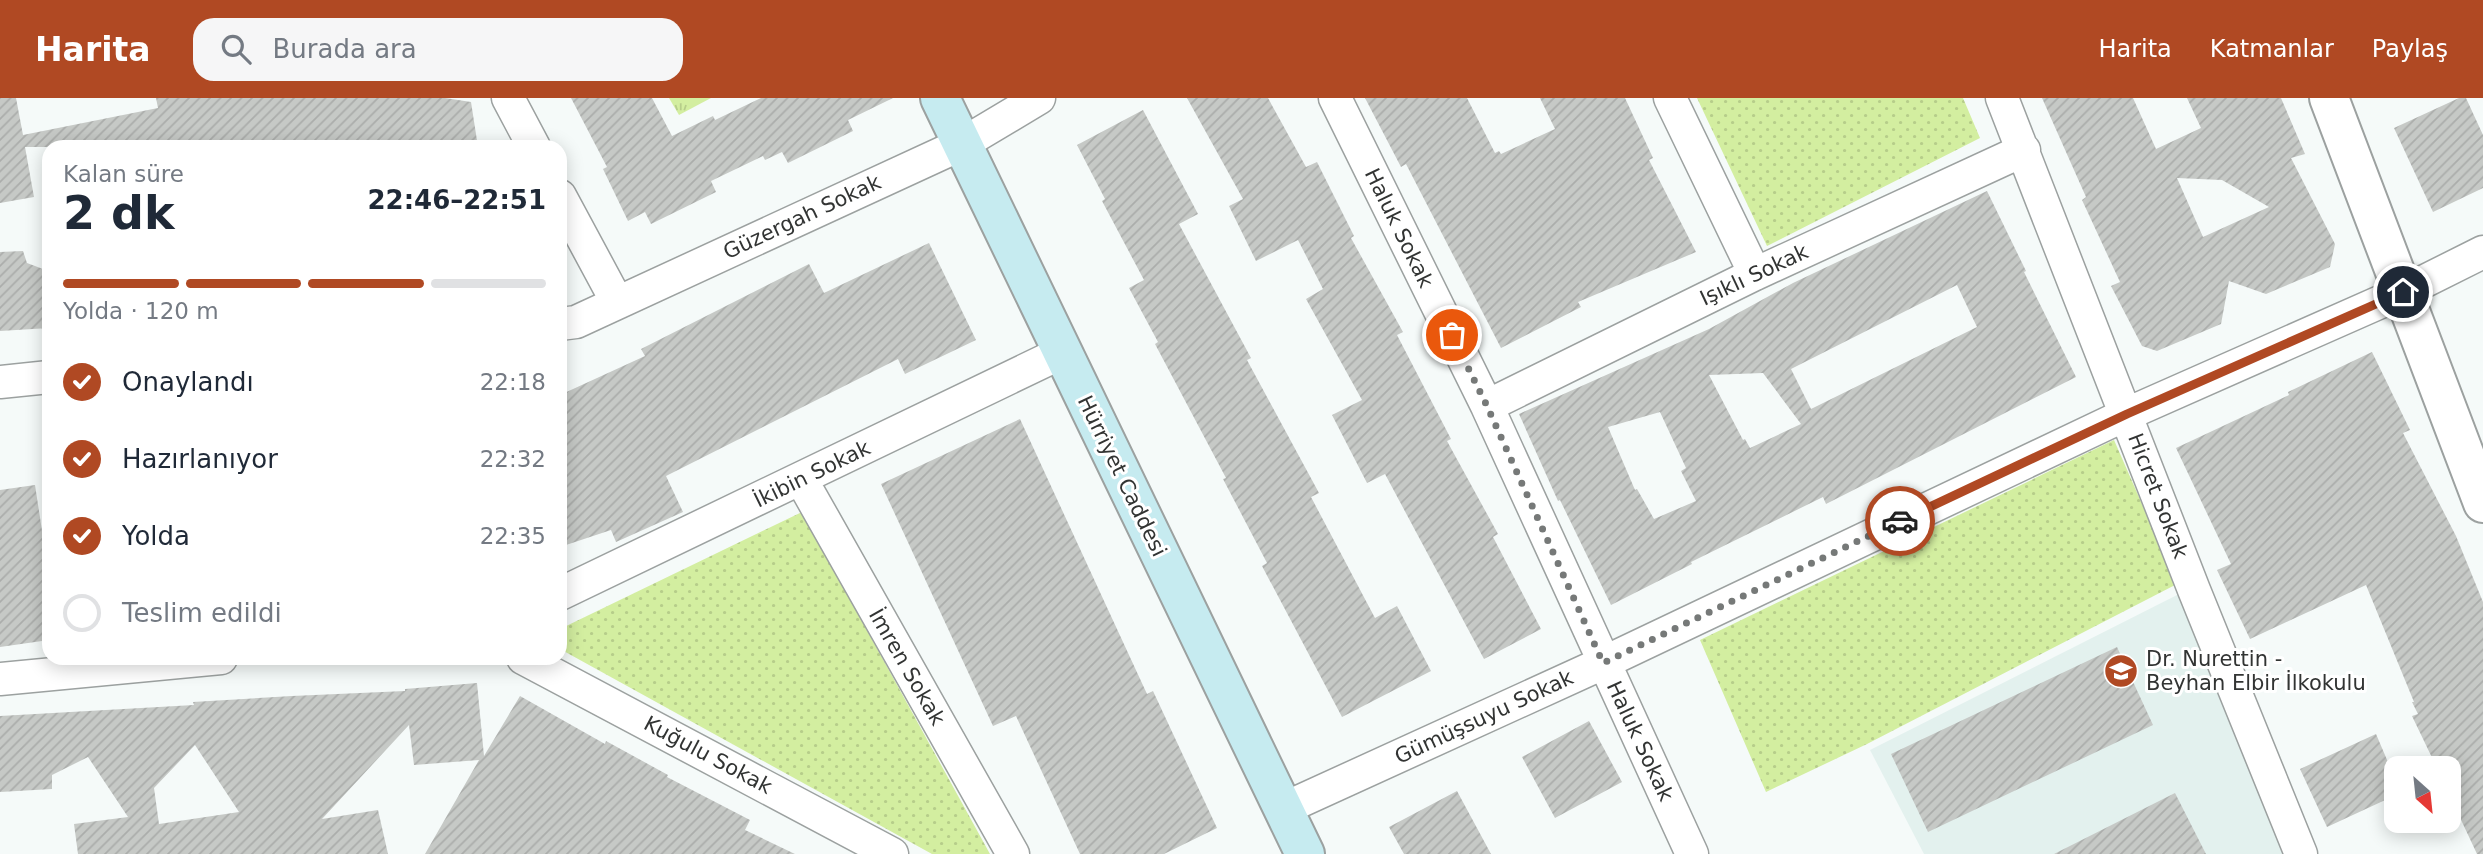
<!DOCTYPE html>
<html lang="tr">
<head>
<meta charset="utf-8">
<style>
  :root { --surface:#fff; --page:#f6f6f7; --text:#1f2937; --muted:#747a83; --line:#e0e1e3; --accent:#b04923 }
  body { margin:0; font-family:"DejaVu Sans",sans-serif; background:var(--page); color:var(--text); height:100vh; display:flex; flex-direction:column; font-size:26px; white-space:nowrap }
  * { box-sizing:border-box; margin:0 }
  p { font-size:23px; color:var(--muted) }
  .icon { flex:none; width:38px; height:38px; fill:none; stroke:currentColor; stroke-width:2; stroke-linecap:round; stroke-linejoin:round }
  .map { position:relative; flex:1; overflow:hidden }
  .sheet { position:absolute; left:42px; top:42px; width:525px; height:525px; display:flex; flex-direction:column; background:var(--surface); border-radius:21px; box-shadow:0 4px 18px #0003 }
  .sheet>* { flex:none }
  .needle { width:46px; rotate:153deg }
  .tools { position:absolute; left:2384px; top:658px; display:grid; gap:14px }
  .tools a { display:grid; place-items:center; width:77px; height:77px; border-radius:14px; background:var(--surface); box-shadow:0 4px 18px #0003; font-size:35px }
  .pin { position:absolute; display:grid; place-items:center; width:60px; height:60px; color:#fff; margin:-30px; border:4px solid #fff; border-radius:50%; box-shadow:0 2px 7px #0007 }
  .courier { position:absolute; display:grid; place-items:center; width:70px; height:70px; margin:-35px; border:5px solid #b04923; border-radius:50%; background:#fff; color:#222; box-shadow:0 2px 9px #0007 }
  .summary em { font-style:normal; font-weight:700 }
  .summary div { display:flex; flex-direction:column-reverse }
  .summary { display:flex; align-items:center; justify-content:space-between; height:119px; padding:0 21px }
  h1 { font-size:46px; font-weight:700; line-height:52px }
  .bar { display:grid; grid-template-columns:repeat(4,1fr); gap:10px 7px; align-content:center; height:84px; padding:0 21px }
  .bar i { height:9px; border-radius:5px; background:var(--line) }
  .bar .current { background:var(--accent) }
  .bar p { grid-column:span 4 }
  ol { padding:0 21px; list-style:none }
  li { display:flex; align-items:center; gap:21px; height:77px }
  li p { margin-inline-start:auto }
  li .icon { padding:7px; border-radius:50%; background:var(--accent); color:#fff; stroke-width:4 }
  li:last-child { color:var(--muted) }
  li i { width:38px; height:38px; border:4px solid var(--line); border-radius:50% }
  header { display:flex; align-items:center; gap:42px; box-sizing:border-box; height:98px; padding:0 35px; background:var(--accent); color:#fff }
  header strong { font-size:33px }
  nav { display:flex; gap:38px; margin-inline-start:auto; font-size:24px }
  .search { width:490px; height:63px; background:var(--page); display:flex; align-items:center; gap:18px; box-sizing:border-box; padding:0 24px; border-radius:21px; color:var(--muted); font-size:26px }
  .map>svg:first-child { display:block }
  .built { fill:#e3f1ee }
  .grass { fill:url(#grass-tufts) }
  .park { fill:url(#park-dots) }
  .building { fill:url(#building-hatch); fill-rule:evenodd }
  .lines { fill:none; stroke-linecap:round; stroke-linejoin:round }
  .minor-casing { stroke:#9ca1a0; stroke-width:35 }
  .tertiary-casing { stroke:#9ca1a0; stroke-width:42 }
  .secondary-casing { stroke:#9ca1a0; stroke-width:42 }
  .minor { stroke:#fff; stroke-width:32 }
  .tertiary { stroke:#fff; stroke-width:38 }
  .secondary { stroke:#c6ebf0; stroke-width:38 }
  .done { stroke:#767978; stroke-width:7; stroke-dasharray:0 12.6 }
  .route { stroke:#b04923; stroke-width:9 }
  .labels { text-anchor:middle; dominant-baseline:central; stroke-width:6; stroke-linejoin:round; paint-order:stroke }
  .street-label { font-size:21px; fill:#323433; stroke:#fff }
  .poi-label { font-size:21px; fill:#323433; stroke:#fff; text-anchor:start }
</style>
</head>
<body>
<header>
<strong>Harita</strong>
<div class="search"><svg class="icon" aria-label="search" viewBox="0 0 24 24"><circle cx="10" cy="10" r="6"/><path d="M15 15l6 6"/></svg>Burada ara</div>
<nav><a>Harita</a><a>Katmanlar</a><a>Paylaş</a></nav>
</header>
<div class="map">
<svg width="2483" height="756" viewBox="0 0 2483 756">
  <defs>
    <pattern id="grass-tufts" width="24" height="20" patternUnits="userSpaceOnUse" patternTransform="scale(1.75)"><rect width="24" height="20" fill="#d3eea0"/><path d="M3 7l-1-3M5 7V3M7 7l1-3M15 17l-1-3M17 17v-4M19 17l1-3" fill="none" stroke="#b6cd8a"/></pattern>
    <pattern id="park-dots" width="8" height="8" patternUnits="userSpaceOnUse" patternTransform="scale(1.75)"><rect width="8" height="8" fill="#d3eea0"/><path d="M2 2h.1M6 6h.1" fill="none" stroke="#b6cd8a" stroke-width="1.8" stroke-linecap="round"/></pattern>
    <pattern id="building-hatch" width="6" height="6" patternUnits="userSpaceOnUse" patternTransform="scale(1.75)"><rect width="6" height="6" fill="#c6c9c6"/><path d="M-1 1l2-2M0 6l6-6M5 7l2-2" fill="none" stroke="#abadab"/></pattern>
  </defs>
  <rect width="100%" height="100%" fill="#f5faf9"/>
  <!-- built -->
  <path class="built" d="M2183 494 2287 756H1924L1870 652Z"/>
  <!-- grass -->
  <path class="grass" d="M669 0H711L679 17Z"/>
  <!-- park -->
  <path class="park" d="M1697 0H1963L1980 40 1767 148Z
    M2114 342 2177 486 1867 646 1766 694 1700 542Z
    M802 414 990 756H932L560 551V531Z"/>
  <!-- building -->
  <path class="building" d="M0 0H16L23 37 158 10 156 0H445L471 4 478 49H25L34 99 0 105Z
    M571 0H652L672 38 713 18 715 22 761 0H893L848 22 853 33 788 65 782 54 765 62 763 58 711 83 716 94 651 126 645 114 628 123 603 71 607 69Z
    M1187 0H1268L1306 69 1317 64 1354 138 1351 140 1403 234 1397 237 1451 341 1447 343 1498 436 1493 439 1541 531 1484 561 1385 376 1367 385 1332 317 1362 302 1306 201 1323 191 1298 142 1256 163 1229 108 1243 101Z
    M1365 0H1467L1495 55 1499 53 1501 56 1555 31 1540 0H1625L1653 60 1649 62 1696 154 1578 204 1581 209 1501 250 1406 66 1401 69Z
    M2042 0H2133L2156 51 2201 30 2187 0H2281L2305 56 2291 60 2335 146 2330 169 2266 196 2229 183 2221 226 2157 253 2142 248 2111 188 2120 184 2082 102 2086 99ZM2177 80 2222 82 2269 109 2203 139Z
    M2459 0H2466L2483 37V90L2433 114 2394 30Z
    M1143 12 1198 116 1179 126 1251 260 1247 262 1319 395 1311 399 1375 520 1397 508 1431 573 1342 619 1262 468 1267 465 1223 381 1226 380 1155 246 1158 244 1129 190 1144 182 1102 103 1105 101 1077 47Z
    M1987 93 2026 173 2024 174 2076 279 1826 406 1823 399 1691 464 1692 466 1611 507 1560 402 1558 403 1519 316 1709 231 1793 185ZM1957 187 1977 229 1811 311 1791 271ZM1763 275 1801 326 1750 350 1745 341 1743 342 1709 277ZM1660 314 1686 370 1681 373 1696 403 1654 421 1637 391 1635 392 1608 329Z
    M929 145 976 242 905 276 898 261 666 378 683 414 616 444 611 432 560 449V297L645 258 641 251 809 166 824 195Z
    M23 153 27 165 43 171 49 230 0 233V154Z
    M2372 254 2410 332 2403 335 2456 438 2483 504V756H2477L2448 694V670H2437L2412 618 2418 616 2412 604H2414L2366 487 2250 541 2217 472 2231 466 2176 350 2289 297 2288 294Z
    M1020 321 1147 596 1153 593 1217 730 1164 756H1080L1016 618 993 628 881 386Z
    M35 387 43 439 49 441V487L47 488 49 542 0 549V392Z
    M2117 549 2153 627 1928 734 1891 656Z
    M477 585 484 658 520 598 605 646 606 643 668 677 667 679 750 722 745 732 795 756H425L479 662 414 667 409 627 322 721 378 712 388 756H78L74 726 128 719 88 659 52 677V691L0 694V618L194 607 193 604 292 598 405 593V591ZM195 647 239 714 159 726 154 690Z
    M1589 623 1622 684 1555 720 1522 659Z
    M2376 636 2396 683V697L2327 729 2300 671Z
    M1457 693 1491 756H1404L1389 729Z
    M2175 695 2206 756H2054Z"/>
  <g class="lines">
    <!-- minor casing -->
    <g class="minor-casing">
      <path id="minor" d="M508 0 534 49
        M1335 0 1487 308 1692 756
        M1670 0 1755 176
        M2002 0 2194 492 2301 756
        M560 98 617 204
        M560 226 576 224 962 46 1039 0
        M0 284 49 279
        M1487 308 1755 176 2024 52
        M801 381 1013 756
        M560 496 1063 254
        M523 560 892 756
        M0 581 221 560
        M1283 711 1603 565 2127 316 2403 194 2483 154"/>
    </g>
    <!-- tertiary casing -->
    <g class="tertiary-casing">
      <path id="tertiary" d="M2329 0 2483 405"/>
    </g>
    <!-- secondary casing -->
    <g class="secondary-casing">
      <path id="secondary" d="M940 0 1305 756"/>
    </g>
    <!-- minor -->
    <use href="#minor" class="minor"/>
    <!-- tertiary -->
    <use href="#tertiary" class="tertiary"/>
    <!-- secondary -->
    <use href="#secondary" class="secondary"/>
  </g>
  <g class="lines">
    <!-- done -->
    <path class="done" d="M1452 237 1487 308 1603 565 1900 423"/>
    <!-- route -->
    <path class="route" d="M1900 423 2127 316 2403 194"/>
  </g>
  <!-- icons -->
  <defs>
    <g id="school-disc" transform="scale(1.75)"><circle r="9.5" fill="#b04923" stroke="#fff"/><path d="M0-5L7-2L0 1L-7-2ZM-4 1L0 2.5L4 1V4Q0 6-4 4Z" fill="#fff"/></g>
  </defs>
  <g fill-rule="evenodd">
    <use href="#school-disc" x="2121" y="573"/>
  </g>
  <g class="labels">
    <!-- street labels -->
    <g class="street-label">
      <text transform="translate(802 119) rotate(-25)">Güzergah Sokak</text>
      <text transform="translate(1399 130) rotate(64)">Haluk Sokak</text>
      <text transform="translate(1754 177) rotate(-25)">Işıklı Sokak</text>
      <text transform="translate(812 376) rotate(-26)">İkibin Sokak</text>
      <text transform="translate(1122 378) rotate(64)">Hürriyet Caddesi</text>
      <text transform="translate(2158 398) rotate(69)">Hicret Sokak</text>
      <text transform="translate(907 569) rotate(60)">İmren Sokak</text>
      <text transform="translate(1484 619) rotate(-25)">Gümüşsuyu Sokak</text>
      <text transform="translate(1640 643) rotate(65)">Haluk Sokak</text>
      <text transform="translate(708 657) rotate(28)">Kuğulu Sokak</text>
    </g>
    <!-- poi labels -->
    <g class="poi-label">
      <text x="2146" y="561">Dr. Nurettin -<tspan x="2146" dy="24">Beyhan Elbir İlkokulu</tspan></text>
    </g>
  </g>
</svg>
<div class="tools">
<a><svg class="needle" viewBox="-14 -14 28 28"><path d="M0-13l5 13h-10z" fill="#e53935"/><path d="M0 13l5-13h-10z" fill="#747a83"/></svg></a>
</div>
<div class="pin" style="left:1452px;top:237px;background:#ea580c"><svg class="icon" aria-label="bag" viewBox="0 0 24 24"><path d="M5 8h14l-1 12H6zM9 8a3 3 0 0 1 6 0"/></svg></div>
<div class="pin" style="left:2403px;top:194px;background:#1f2937"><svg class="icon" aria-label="home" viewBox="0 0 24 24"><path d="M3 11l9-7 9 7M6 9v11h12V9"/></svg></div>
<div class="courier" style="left:1900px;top:423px"><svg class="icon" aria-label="car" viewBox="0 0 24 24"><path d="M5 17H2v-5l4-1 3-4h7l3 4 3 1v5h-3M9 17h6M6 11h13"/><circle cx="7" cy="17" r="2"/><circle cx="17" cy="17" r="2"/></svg></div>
<section class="sheet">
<div class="summary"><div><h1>2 dk</h1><p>Kalan süre</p></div><em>22:46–22:51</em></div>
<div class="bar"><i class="current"></i><i class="current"></i><i class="current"></i><i></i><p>Yolda · 120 m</p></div>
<ol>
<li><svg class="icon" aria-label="check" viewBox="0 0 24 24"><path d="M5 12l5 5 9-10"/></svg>Onaylandı<p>22:18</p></li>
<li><svg class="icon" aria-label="check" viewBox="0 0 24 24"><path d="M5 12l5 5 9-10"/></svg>Hazırlanıyor<p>22:32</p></li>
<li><svg class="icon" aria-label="check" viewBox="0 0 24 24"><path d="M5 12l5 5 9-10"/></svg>Yolda<p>22:35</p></li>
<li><i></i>Teslim edildi</li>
</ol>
</section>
</div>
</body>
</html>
